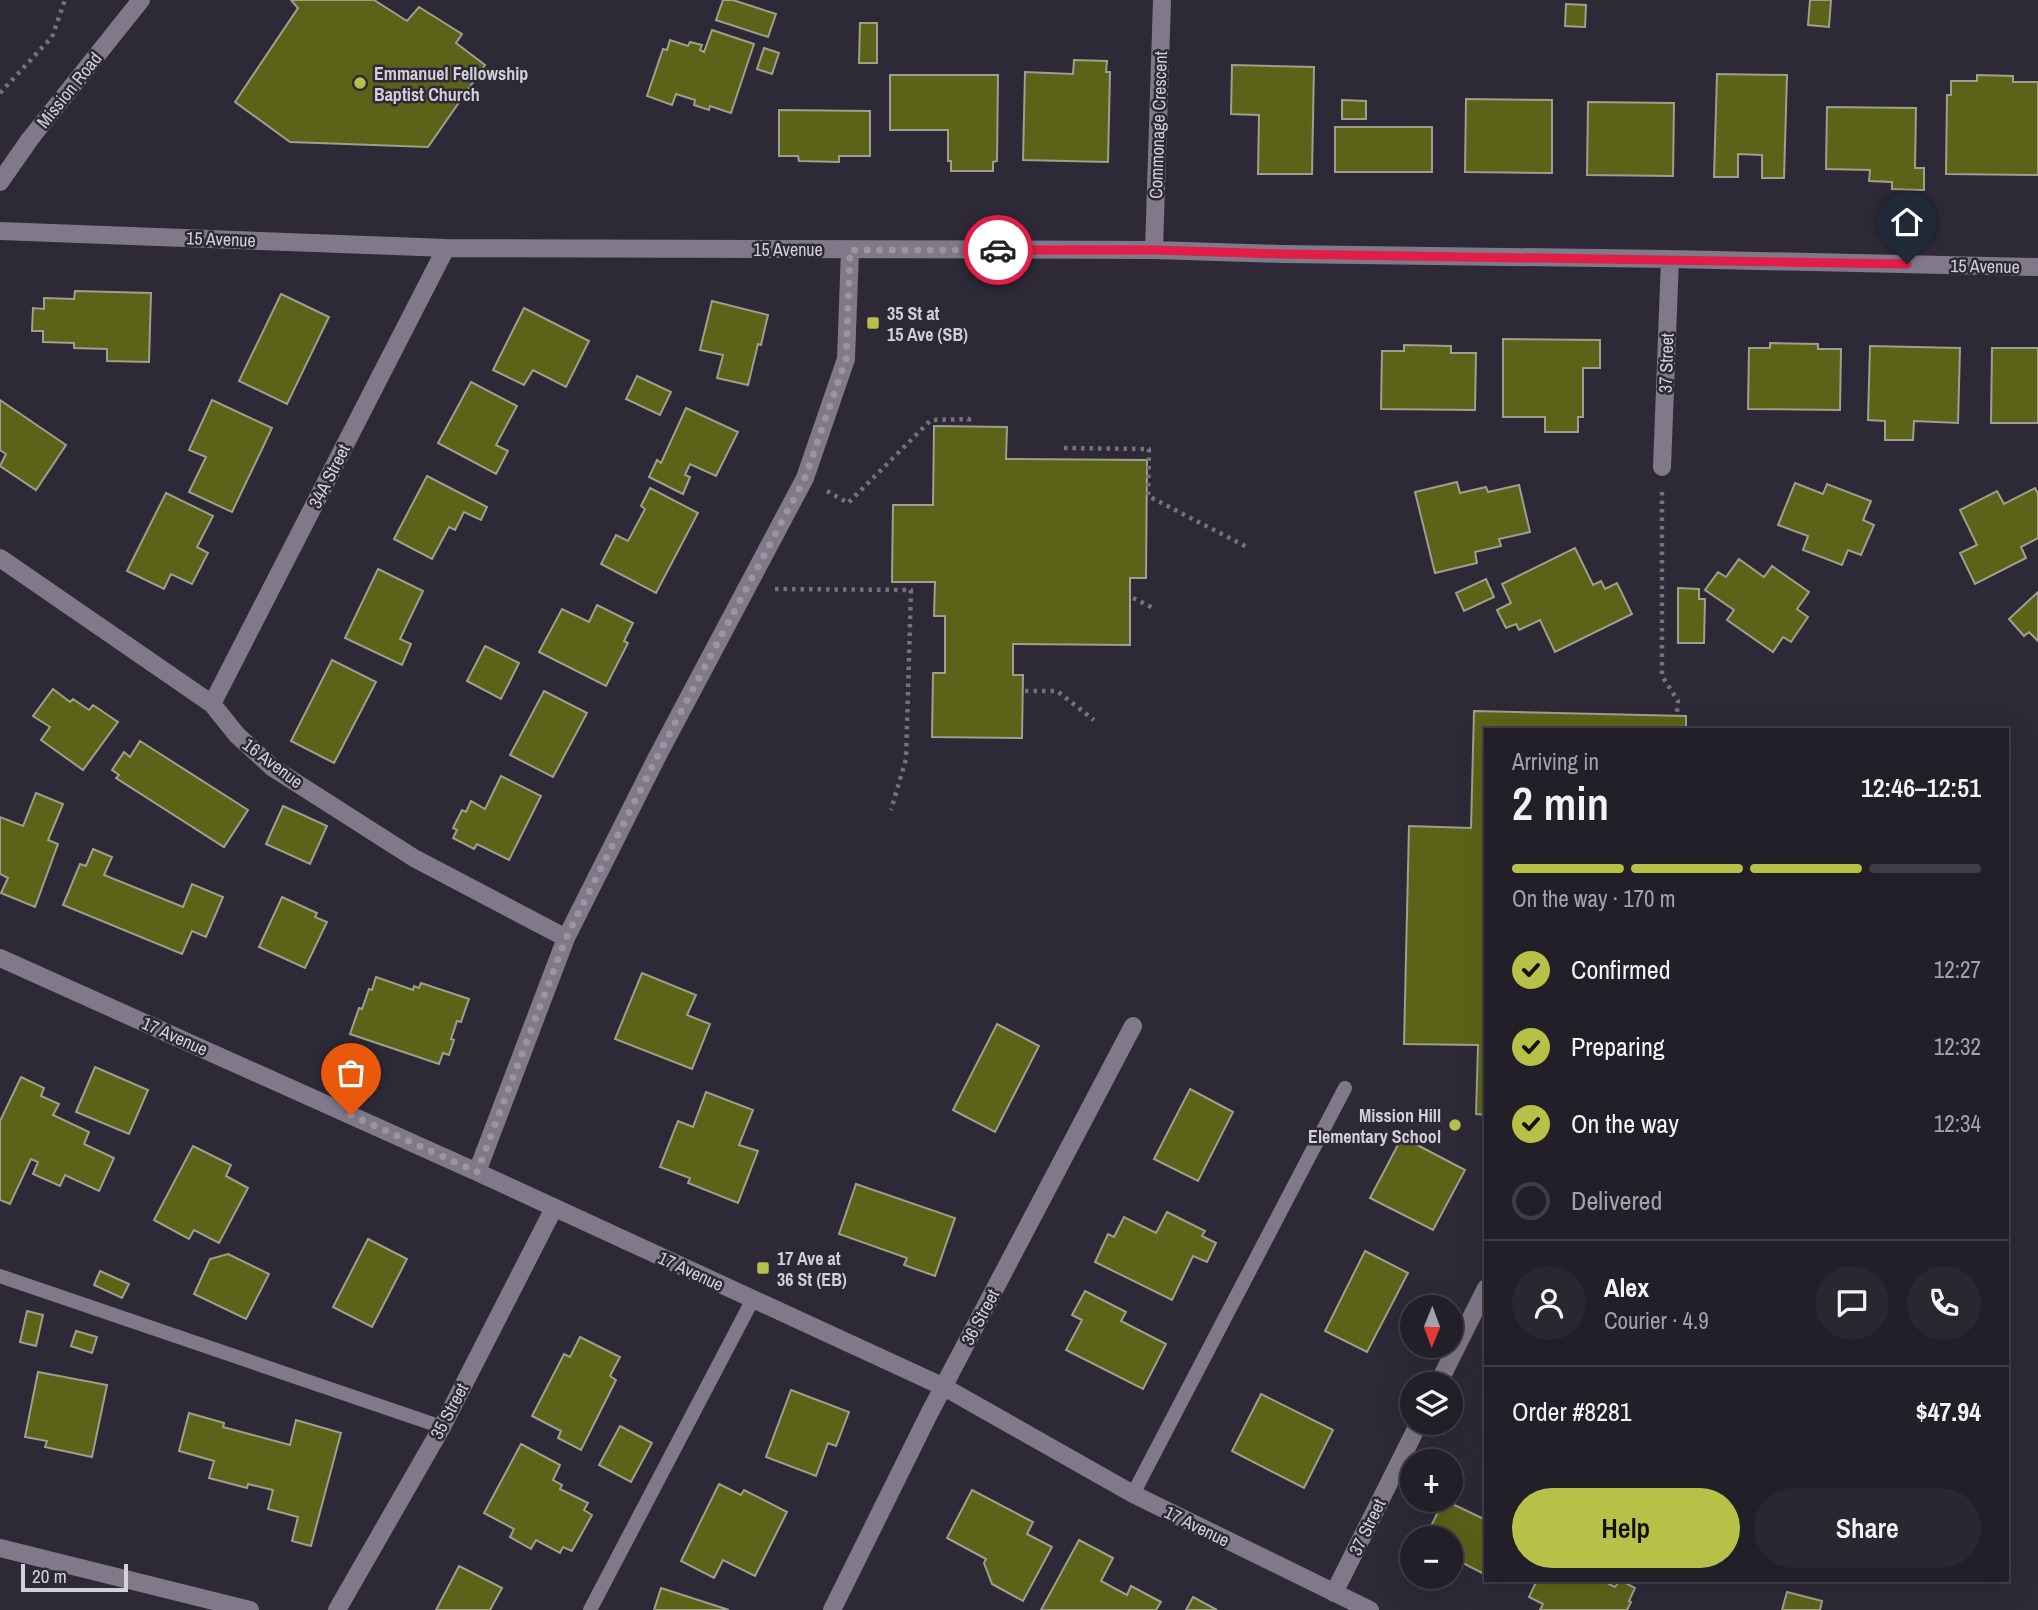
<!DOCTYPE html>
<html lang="en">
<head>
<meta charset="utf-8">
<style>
  :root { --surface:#221f29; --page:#2a2731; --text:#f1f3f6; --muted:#a2a2a8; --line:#3f3d46; --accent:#b8c147 }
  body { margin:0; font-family:"Archivo Narrow",sans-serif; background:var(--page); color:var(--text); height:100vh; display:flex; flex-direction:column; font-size:26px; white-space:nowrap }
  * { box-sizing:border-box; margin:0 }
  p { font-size:23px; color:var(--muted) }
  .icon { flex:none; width:38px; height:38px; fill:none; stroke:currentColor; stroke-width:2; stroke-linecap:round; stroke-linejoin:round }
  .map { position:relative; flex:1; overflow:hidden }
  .side { position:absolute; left:1484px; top:728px; width:525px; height:854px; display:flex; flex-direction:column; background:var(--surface); border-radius:0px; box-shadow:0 7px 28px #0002,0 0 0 2px var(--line) }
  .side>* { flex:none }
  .needle { width:46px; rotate:181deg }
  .controls { position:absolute; left:1400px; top:1295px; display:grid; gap:14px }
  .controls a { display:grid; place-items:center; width:63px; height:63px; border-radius:50%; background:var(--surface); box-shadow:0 7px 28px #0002,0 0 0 2px var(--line); font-size:35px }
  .scale { position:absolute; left:21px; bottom:18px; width:107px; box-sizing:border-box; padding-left:7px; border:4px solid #d3d0d9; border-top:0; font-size:19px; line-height:24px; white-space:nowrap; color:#d3d0d9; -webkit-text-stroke:5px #2e2937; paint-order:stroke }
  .pin { position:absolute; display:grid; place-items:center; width:60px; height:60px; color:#fff; margin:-72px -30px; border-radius:50% 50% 50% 0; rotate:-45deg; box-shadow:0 0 7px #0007 }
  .pin .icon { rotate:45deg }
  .courier { position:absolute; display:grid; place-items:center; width:70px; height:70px; margin:-35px; border:5px solid #e11d48; border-radius:50%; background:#fff; color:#222; box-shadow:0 2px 9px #0007 }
  .overview em { font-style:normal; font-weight:600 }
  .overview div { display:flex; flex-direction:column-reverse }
  .overview { display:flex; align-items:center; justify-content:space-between; height:119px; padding:0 28px }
  h1 { font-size:46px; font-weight:600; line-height:52px }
  .bar { display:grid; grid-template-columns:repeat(4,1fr); gap:10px 7px; align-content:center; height:84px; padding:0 28px }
  .bar i { height:9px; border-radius:5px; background:var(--line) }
  .bar .on { background:var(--accent) }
  .bar p { grid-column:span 4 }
  .line { display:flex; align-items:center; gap:18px; padding:0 28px; border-top:2px solid var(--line) }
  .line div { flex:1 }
  .round { display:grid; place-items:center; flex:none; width:74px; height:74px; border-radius:37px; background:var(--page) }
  ol { padding:0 28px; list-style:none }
  li { display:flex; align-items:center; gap:21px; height:77px }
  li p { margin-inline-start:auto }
  li .icon { padding:7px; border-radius:50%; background:var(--accent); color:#111; stroke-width:4 }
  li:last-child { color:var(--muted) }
  li i { width:38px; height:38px; border:4px solid var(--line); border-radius:50% }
  .primary-button { display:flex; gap:14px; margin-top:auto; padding:14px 28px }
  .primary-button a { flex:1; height:80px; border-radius:42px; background:var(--accent); color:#111; font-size:28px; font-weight:600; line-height:80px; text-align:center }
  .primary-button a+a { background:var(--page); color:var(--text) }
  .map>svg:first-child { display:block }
  .building { fill:#5d6219; stroke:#9da08d; stroke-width:2 }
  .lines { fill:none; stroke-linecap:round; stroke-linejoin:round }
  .path { stroke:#75717d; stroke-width:4.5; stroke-dasharray:3.5 5; stroke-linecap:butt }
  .service { stroke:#7f7989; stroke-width:14 }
  .minor { stroke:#7f7989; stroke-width:18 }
  .tertiary { stroke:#7f7989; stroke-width:18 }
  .done { stroke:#9996a0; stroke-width:7; stroke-dasharray:0 12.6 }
  .route { stroke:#e11d48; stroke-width:9 }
  .poi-dot { fill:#b8c147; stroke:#2e2937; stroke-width:2.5 }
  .labels { text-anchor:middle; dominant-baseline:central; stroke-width:5; stroke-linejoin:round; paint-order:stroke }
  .poi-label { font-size:18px; font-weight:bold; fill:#d3d0d9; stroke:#2e2937; text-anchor:start }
  .street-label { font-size:18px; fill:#d3d0d9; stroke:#2e2937 }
</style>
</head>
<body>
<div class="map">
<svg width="2038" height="1610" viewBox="0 0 2038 1610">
  <rect width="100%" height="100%" fill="#2e2937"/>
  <!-- building -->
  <path class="building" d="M291 0H374L407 21 419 7 462 34 456 43 485 65 428 147 290 142 235 102 298 8Z
    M723 0H733L776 14 768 37 716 20Z
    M1810 0H1831L1829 27 1808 25Z
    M1566 4 1586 5 1585 27 1565 26Z
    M860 23H877V63H859Z
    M712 30 754 44 731 113 710 106 709 110 694 105 695 100 676 94 672 105 647 96 663 49 667 50 670 40 688 46 690 42 702 45 700 50 704 52Z
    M764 48 779 53 772 74 757 69Z
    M1074 60 1107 61 1106 72H1110L1108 162 1023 160 1025 72 1073 74Z
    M1232 65 1314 67 1312 174H1258L1259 115 1231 114Z
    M1717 74 1787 75 1784 178H1762V155L1738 154V177H1714Z
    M890 75H998L997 161 993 162V171H951V161H948V130H890Z
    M1977 75 2013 76V82H2038V175L1946 174 1947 95H1951V81H1977Z
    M1466 99 1552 100V173L1465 172Z
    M1342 100 1366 101V119H1342Z
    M1588 102 1674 103 1673 176 1587 175Z
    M1827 107 1916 108 1915 168H1924V190L1892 189V182L1869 181 1870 170 1826 169Z
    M779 110 870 111V156H839V162L799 161 798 156H779Z
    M1335 127H1432V172H1335Z
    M75 291 151 293 149 362 107 361V349L74 348V343L43 342V331H32L33 308 44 309V298L74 299Z
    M281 294 329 317 287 404 239 381Z
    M712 301 768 315 761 345 758 344 748 385 717 378 723 355 700 350Z
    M524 308 589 341 566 387 533 370 524 385 493 370Z
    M1503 339 1600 340V368H1583V417H1578V432H1545V417H1503Z
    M1770 343 1818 344V349H1841L1840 410 1748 409 1749 348H1770Z
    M1404 345 1451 346V353H1476L1475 410 1381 409 1382 351H1404Z
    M1870 346 1960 348 1958 423 1914 421 1913 440H1885V421L1868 420Z
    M1992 348H2038V423H1991Z
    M637 376 671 392 660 415 626 399Z
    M471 382 517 406 496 445 508 451 496 474 438 443Z
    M0 400 66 445 36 490 0 466 6 454 0 450Z
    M212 400 272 428 232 512 189 492 206 457 189 450Z
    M686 408 738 432 716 476 690 464 685 475 690 477 683 494 649 477 657 460 661 463Z
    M934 426 1007 427 1006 459 1147 460 1146 578H1130V645L1013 644V675H1023L1022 738 932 737 933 673H945V616H934L935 582H892L893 505H933Z
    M427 476 487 507 481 520 464 512 455 530 449 527 432 559 394 539Z
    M1457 482 1460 493 1486 487 1488 492 1519 485 1530 532 1499 539 1501 546 1475 552 1477 563 1435 573 1415 492Z
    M1795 483 1823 494 1827 484 1871 501 1863 520 1874 525 1861 555 1848 550 1842 565 1803 550 1808 536 1778 525Z
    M650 488 698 513 656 593 601 564 616 535 628 541 645 509 641 506Z
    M2035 488 2038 494V538L2021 547 2026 558 1975 584 1960 553 1977 545 1960 510 1997 491 2004 504Z
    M166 493 213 516 197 547 208 553 192 584 171 574 164 589 127 571Z
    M1575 548 1593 585 1601 581 1605 589 1617 583 1632 614 1555 652 1540 620 1519 630 1516 624 1506 628 1497 610 1511 603 1502 584Z
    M1739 559 1764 577 1772 566 1809 592 1797 609 1808 617 1791 642 1783 637 1773 652 1727 620 1734 610 1705 590 1718 572 1726 577Z
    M378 569 423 591 400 639 411 644 402 665 345 638Z
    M1486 579 1494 597 1464 611 1456 593Z
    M1678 588 1699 589V599H1705L1704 643H1678Z
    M2038 592V641L2029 632 2024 636 2009 619Z
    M597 605 633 623 624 641 628 643 606 686 539 652 562 609 589 622Z
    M485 646 519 663 501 699 467 681Z
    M332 660 376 682 334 763 291 741Z
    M53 689 70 702 73 699 89 710 93 705 118 722 83 770 41 740 50 727 33 716Z
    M544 691 587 713 553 777 510 755Z
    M1474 711 1686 716V730H1486V1115L1476 1114 1478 1045 1404 1044 1409 826 1471 828Z
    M140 741 248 810 224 847 116 778 119 775 112 770 124 752 130 757Z
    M501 776 541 796 509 860 477 844 474 849 453 838 457 830 453 828 462 810 466 812 471 801 485 809Z
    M36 793 63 804 48 840 58 844 35 907 1 893 8 878 0 874V817L23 826Z
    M283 806 327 826 310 864 266 844Z
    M93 849 112 857 104 875 183 907 192 884 223 897 206 937 192 931 182 954 63 905 80 864 86 866Z
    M282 897 317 913 315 917 327 922 305 968 259 947Z
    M642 973 696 995 687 1015 710 1024 692 1069 615 1039Z
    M376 977 413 990 414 986 419 988 421 983 469 999 461 1022 457 1021 451 1039 454 1040 449 1055 443 1053 439 1064 350 1034 359 1008 362 1009 369 989 372 990Z
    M997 1024 1039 1046 995 1132 953 1110Z
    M95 1067 148 1090 129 1134 76 1112Z
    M21 1077 44 1088 41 1096 59 1104 53 1115 89 1132 84 1144 114 1158 99 1191 65 1175 60 1186 33 1174 38 1162 31 1159 10 1204 0 1200V1121Z
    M1190 1089 1233 1112 1198 1181 1154 1159Z
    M706 1092 753 1110 739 1145 758 1151 738 1203 688 1183 690 1178 660 1167 678 1121 693 1127Z
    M1402 1137 1465 1170 1433 1230 1370 1198Z
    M193 1146 231 1165 226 1176 248 1188 219 1243 194 1230 189 1239 154 1220Z
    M856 1184 955 1218 935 1276 904 1265 907 1258 839 1234Z
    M1167 1212 1205 1231 1202 1236 1216 1243 1207 1262 1193 1256 1172 1300 1095 1262 1108 1234 1114 1237 1124 1217 1156 1233Z
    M368 1239 407 1259 372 1327 333 1307Z
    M1365 1251 1408 1273 1367 1352 1325 1331Z
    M228 1254 269 1274 246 1319 194 1294 210 1259Z
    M100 1271 129 1284 122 1298 94 1285Z
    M1085 1291 1126 1312 1121 1321 1166 1344 1143 1389 1066 1350 1082 1320 1072 1315Z
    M27 1311 43 1315 36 1346 20 1342Z
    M76 1331 97 1337 92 1353 71 1346Z
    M580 1337 620 1357 610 1376 616 1380 581 1450 558 1438 561 1431 532 1416 564 1354 570 1357Z
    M38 1372 107 1385 92 1457 45 1447 47 1441 25 1437Z
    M791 1390 849 1412 836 1446 828 1443 816 1476 766 1457Z
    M1261 1394 1333 1430 1304 1488 1232 1451Z
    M189 1413 224 1423 223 1427 290 1445 296 1420 341 1433 311 1546 292 1541 298 1517 268 1509 273 1490 248 1484 247 1488 209 1478 214 1461 179 1451Z
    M620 1426 652 1443 631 1482 599 1465Z
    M521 1444 560 1465 553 1480 562 1485 560 1489 588 1503 584 1510 592 1515 572 1551 563 1547 560 1553 536 1540 531 1549 510 1537 514 1529 484 1513Z
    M719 1484 741 1495 744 1490 787 1512 755 1576 723 1560 714 1578 681 1561Z
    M972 1490 1033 1522 1027 1534 1052 1547 1023 1601 992 1584 984 1563 986 1559 947 1538Z
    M1444 1500 1486 1520V1575L1451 1557V1538H1425Z
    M1079 1540 1113 1558 1101 1581 1127 1595 1131 1586 1161 1602 1156 1610H1041Z
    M459 1566 502 1588 490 1610H436Z
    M1537 1580H1601L1615 1587 1620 1580 1635 1588 1629 1601 1631 1602 1627 1610H1540L1543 1604 1529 1597Z
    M661 1588 729 1610H654Z
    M1787 1592 1822 1601 1820 1610H1782Z
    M1193 1597 1217 1610H1186Z"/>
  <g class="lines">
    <!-- path -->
    <path class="path" d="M0 93 52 37 65 0
      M1064 448 1149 449 1148 496 1247 547
      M827 491 848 503 931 420 969 419V426
      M1662 492V676L1678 701 1677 712
      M775 589 911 590 906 759 891 810
      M1133 598 1153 608
      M1025 691H1057L1094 720"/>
    <!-- service -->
    <path class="service" d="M0 1276 442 1427
      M1133 1494 1345 1088
      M590 1610 753 1299"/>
    <!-- minor -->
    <path class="minor" d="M0 231 446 248 1154 250 1283 254 1670 259 2038 267
      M1154 250 1162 0
      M1662 467 1670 259
      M0 558 212 704 237 735 273 768 414 858 566 938
      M212 704 446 248
      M0 958 477 1172 944 1387 1133 1494 1370 1610
      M477 1172 566 938 657 757 805 478 846 359 850 250
      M1438 1384 1486 1288
      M0 1548 250 1610
      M1334 1593 1419 1423
      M337 1610 442 1427 554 1208
      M832 1610 929 1414 1133 1026"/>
    <!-- tertiary -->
    <path class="tertiary" d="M0 182 30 139 141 0"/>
  </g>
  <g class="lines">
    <!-- done -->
    <path class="done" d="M351 1115 477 1172 566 938 657 757 805 478 846 359 850 250H998"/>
    <!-- route -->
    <path class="route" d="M998 250H1154L1283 254 1907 264"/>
  </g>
  <!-- markers -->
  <g class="poi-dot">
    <circle cx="360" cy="83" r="7"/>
    <rect x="866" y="316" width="14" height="14" rx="3.5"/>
    <circle cx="1455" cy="1125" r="7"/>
    <rect x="756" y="1261" width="14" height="14" rx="3.5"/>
  </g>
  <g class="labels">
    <!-- poi labels -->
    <g class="poi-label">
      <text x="374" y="73">Emmanuel Fellowship<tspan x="374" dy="21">Baptist Church</tspan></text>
      <text x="887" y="313">35 St at<tspan x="887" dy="21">15 Ave (SB)</tspan></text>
      <text x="1441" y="1115" text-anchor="end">Mission Hill<tspan x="1441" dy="21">Elementary School</tspan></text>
      <text x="777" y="1258">17 Ave at<tspan x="777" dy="21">36 St (EB)</tspan></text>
    </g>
    <!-- street labels -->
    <g class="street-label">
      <text transform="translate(69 90) rotate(-51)">Mission Road</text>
      <text transform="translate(1158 125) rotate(-88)">Commonage Crescent</text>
      <text transform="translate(221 239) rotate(2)">15 Avenue</text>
      <text x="788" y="249">15 Avenue</text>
      <text transform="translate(1985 266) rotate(1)">15 Avenue</text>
      <text transform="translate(1666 363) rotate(-88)">37 Street</text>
      <text transform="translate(329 476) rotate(-63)">34A Street</text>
      <text transform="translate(273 763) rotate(37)">16 Avenue</text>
      <text transform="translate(175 1036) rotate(24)">17 Avenue</text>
      <text transform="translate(691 1271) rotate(25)">17 Avenue</text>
      <text transform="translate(980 1317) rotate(-62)">36 Street</text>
      <text transform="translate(449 1411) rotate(-62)">35 Street</text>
      <text transform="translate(1197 1526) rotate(26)">17 Avenue</text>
      <text transform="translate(1367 1527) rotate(-64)">37 Street</text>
    </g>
  </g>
</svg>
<div class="controls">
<a><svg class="needle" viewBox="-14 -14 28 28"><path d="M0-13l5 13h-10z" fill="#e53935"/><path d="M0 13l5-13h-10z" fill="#a2a2a8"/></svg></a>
<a><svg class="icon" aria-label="layers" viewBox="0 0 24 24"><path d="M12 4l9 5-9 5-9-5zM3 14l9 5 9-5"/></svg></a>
<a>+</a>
<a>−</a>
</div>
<div class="scale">20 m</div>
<div class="pin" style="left:351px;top:1115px;background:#ea580c"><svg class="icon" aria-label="bag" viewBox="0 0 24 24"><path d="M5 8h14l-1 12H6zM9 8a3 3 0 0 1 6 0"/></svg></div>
<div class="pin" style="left:1907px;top:264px;background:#1f2937"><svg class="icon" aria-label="home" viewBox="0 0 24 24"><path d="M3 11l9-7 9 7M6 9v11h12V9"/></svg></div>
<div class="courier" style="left:998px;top:250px"><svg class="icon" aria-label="car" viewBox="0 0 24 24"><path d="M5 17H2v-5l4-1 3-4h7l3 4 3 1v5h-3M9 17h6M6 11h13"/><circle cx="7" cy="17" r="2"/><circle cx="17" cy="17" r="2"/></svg></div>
<section class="side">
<div class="overview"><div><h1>2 min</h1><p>Arriving in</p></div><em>12:46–12:51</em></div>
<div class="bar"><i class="on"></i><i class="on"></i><i class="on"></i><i></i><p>On the way · 170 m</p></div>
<ol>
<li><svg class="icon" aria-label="check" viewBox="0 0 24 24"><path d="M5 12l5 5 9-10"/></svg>Confirmed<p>12:27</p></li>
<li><svg class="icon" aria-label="check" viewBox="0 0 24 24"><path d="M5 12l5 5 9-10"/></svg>Preparing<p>12:32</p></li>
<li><svg class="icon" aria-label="check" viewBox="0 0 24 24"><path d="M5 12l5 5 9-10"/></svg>On the way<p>12:34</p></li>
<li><i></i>Delivered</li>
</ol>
<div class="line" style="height:126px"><a class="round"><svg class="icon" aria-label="person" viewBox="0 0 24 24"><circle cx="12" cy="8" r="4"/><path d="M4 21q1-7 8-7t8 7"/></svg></a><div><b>Alex</b><p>Courier · 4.9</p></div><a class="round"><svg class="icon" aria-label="chat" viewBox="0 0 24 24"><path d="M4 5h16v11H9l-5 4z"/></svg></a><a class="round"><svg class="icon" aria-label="phone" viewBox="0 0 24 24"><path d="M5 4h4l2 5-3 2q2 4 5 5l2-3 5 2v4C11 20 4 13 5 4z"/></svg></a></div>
<div class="line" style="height:91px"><div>Order #8281</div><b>$47.94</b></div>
<div class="primary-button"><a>Help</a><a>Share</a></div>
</section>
</div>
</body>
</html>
